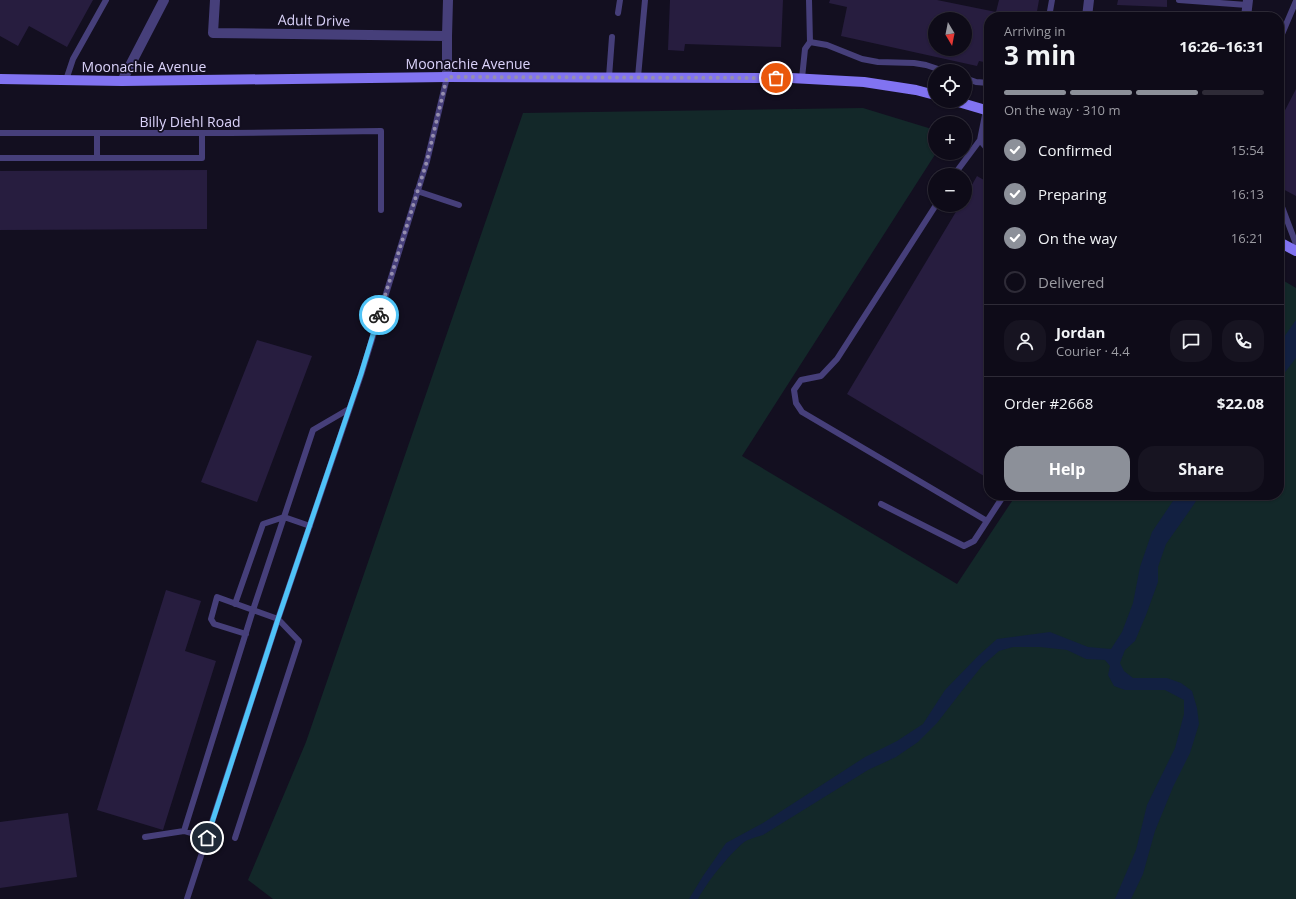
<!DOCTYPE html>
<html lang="en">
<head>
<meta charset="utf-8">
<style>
  :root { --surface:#0e0b18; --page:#171421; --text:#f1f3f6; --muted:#9b9ba2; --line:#2e2b37; --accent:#8c9099 }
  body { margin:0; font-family:"Open Sans",sans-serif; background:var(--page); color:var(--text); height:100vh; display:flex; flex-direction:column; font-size:15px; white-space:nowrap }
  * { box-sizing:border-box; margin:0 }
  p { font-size:13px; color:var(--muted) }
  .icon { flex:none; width:22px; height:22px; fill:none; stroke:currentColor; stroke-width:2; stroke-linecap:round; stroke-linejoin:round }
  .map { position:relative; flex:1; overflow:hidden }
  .sheet { position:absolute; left:984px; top:12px; width:300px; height:488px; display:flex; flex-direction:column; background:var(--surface); border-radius:16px; box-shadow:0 1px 3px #0004,0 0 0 1px var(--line) }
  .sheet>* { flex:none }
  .needle { width:26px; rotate:170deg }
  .tools { position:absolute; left:928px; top:12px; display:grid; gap:8px }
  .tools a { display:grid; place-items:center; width:44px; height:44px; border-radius:50%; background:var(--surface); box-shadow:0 1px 3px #0004,0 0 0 1px var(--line); font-size:20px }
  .pin { position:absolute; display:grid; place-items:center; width:34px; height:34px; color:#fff; margin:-17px; border:2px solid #fff; border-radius:50%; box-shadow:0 1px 4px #0007 }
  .courier { position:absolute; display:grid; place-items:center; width:40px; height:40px; margin:-20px; border:3px solid #4fc3f7; border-radius:50%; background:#fff; color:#222; box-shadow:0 1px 5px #0007 }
  .headline em { font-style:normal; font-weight:700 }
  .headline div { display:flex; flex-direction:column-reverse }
  .headline { display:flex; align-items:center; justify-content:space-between; height:68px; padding:0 20px }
  h1 { font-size:26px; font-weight:700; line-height:30px }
  .bar { display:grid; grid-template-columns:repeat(4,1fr); gap:6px 4px; align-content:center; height:48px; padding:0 20px }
  .bar i { height:5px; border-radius:3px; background:var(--line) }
  .bar .current { background:var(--accent) }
  .bar p { grid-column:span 4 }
  .line { display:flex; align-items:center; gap:10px; padding:0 20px; border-top:1px solid var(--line) }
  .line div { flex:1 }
  .round { display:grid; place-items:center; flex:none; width:42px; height:42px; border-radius:16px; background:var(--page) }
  ol { padding:0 20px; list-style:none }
  li { display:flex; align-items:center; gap:12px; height:44px }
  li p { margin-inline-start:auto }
  li .icon { padding:4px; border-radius:50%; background:var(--accent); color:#fff; stroke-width:4 }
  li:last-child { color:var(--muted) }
  li i { width:22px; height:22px; border:2px solid var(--line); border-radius:50% }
  .action { display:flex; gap:8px; margin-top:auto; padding:8px 20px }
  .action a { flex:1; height:46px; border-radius:16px; background:var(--accent); color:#fff; font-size:16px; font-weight:700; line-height:46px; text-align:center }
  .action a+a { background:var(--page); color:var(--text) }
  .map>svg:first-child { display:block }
  .green { fill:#132829 }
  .water { fill:#122041 }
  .building { fill:#271d3f; fill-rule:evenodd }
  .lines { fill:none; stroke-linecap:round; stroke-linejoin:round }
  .lane { stroke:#463f7a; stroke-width:6 }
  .street { stroke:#463f7a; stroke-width:10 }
  .secondary { stroke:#8173f1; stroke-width:10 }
  .done { stroke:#958eae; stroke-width:4; stroke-dasharray:0 7.2 }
  .route { stroke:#4fc3f7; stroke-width:5 }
  .labels { text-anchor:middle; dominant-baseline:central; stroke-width:3.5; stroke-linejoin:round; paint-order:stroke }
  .street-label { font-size:14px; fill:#dbd3fa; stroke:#130f20 }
</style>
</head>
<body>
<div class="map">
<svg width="1296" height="899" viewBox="0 0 1296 899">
  <rect width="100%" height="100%" fill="#130f20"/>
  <!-- green -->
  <path class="green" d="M863 108 935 130V153H936L742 456 957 584 1016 495H1279V278L1296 288V899H273L248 880 306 742 523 113Z"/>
  <!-- water -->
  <path class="water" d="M1296 320V358L1279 380V344Z
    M1177 495H1200L1190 510 1166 544 1158 567V582L1146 615 1135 641 1125 650 1120 663 1124 671 1133 678H1167L1181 683 1192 691 1197 708 1199 724 1190 753 1173 787 1155 831 1143 874 1131 899H1115L1136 850 1147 805 1175 748 1184 714V700L1165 690H1125L1114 686 1108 675 1110 666 1105 660 1086 659 1067 650 1040 647H1013L999 651 982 666 961 692 937 723 918 742 896 757 868 770 763 835C757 837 748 839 743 843 728 856 707 882 698 899H689L703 876 726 843 763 823 865 757 897 741 923 724 945 690 978 656 997 639 1050 632 1088 647 1111 649 1122 632 1133 603 1140 567 1152 532Z"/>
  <!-- building -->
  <path class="building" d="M0 0H93L67 47 29 26 18 46 0 36Z
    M670 0H783L781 47 685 44 684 51 668 50Z
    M830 0H937L996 12 999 0H1039L1036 17H989V63L979 61 977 66 841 36 847 7 829 3ZM935 19H965V49H935Z
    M1118 0H1167V7L1117 5Z
    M1296 89V196L1279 187V122Z
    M207 170V229L0 230V171Z
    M977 176 989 183V448L986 452 989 454V479L847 394 960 205H965V197Z
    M257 340 312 356 257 502 201 482Z
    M166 590 201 601 185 651 216 661 163 830 97 810Z
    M68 813 77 877 0 888V822Z"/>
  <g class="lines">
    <!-- lane -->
    <path class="lane" d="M1179 0 1247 5
      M618 13 620 0
      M1049 17 1052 0
      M1279 41 1296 1
      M810 42 827 45 862 59 878 62 914 63 926 65 944 71
      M609 77 612 37
      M638 77 645 0
      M802 78 805 49 810 42 809 0
      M965 78 976 82 989 83
      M66 80 73 59 106 0
      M986 110 980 140 989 151
      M0 133H230L381 131V210
      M0 158H202V133
      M97 158V133
      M954 175 980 140
      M417 191 459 205
      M1279 199 1296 244
      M936 205 837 359 821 376 801 380 794 390 796 403 802 412 987 521
      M881 504 964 546 974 541 1004 495
      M235 604 263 524 284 517 310 526
      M184 831 253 610 313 430 349 409
      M145 837 184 831 207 838
      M235 838 299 641 278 619 217 597 211 619 214 624 246 634
      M187 899 278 619 361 375 427 161 447 77"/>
    <!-- street -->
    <path class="street" d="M215 0 213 33 447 36
      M1087 17 1089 0
      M1246 17 1248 0
      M447 77V36L448 0
      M122 81 164 0"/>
    <!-- secondary -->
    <path class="secondary" d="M0 79 122 81 447 77 791 78 864 82 916 90 935 95
      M955 101 989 111
      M1279 242 1296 251"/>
  </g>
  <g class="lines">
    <!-- done -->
    <path class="done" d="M379 315 427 161 447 77 776 78"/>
    <!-- route -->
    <path class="route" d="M207 838 278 619 361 374 379 315"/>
  </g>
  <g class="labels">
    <!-- street labels -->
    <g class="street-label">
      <text transform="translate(314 20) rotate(1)">Adult Drive</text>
      <text x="468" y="63">Moonachie Avenue</text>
      <text x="144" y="66">Moonachie Avenue</text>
      <text x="190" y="121">Billy Diehl Road</text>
    </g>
  </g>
</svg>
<div class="tools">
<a><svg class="needle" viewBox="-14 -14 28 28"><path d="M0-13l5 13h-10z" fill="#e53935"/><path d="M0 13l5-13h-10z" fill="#9b9ba2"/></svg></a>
<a><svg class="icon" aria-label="locate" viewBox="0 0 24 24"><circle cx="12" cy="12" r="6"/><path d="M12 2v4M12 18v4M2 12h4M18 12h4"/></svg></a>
<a>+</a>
<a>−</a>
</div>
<div class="pin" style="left:776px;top:78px;background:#ea580c"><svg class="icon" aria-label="bag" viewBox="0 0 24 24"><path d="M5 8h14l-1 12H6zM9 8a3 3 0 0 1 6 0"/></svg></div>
<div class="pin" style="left:207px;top:838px;background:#1f2937"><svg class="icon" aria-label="home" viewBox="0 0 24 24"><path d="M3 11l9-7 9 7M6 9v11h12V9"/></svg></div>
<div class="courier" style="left:379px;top:315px"><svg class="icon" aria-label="bike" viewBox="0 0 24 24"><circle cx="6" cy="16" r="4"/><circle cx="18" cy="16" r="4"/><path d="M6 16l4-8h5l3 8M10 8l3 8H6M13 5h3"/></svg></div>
<section class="sheet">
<div class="headline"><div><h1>3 min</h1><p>Arriving in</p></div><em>16:26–16:31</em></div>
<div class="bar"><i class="current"></i><i class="current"></i><i class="current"></i><i></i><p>On the way · 310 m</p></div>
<ol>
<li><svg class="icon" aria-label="check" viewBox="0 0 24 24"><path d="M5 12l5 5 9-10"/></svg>Confirmed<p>15:54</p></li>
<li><svg class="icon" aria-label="check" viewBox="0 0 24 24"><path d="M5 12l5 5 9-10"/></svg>Preparing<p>16:13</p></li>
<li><svg class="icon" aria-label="check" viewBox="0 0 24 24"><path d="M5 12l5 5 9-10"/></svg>On the way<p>16:21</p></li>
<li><i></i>Delivered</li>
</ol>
<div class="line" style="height:72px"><a class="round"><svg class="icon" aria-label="person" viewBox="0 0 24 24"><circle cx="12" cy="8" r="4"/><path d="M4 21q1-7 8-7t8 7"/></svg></a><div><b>Jordan</b><p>Courier · 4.4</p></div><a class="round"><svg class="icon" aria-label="chat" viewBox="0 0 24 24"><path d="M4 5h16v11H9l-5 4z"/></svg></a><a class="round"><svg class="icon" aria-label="phone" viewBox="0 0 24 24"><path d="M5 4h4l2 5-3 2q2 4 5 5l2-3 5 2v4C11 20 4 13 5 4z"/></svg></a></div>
<div class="line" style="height:52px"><div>Order #2668</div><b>$22.08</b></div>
<div class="action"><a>Help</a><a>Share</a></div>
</section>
</div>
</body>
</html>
